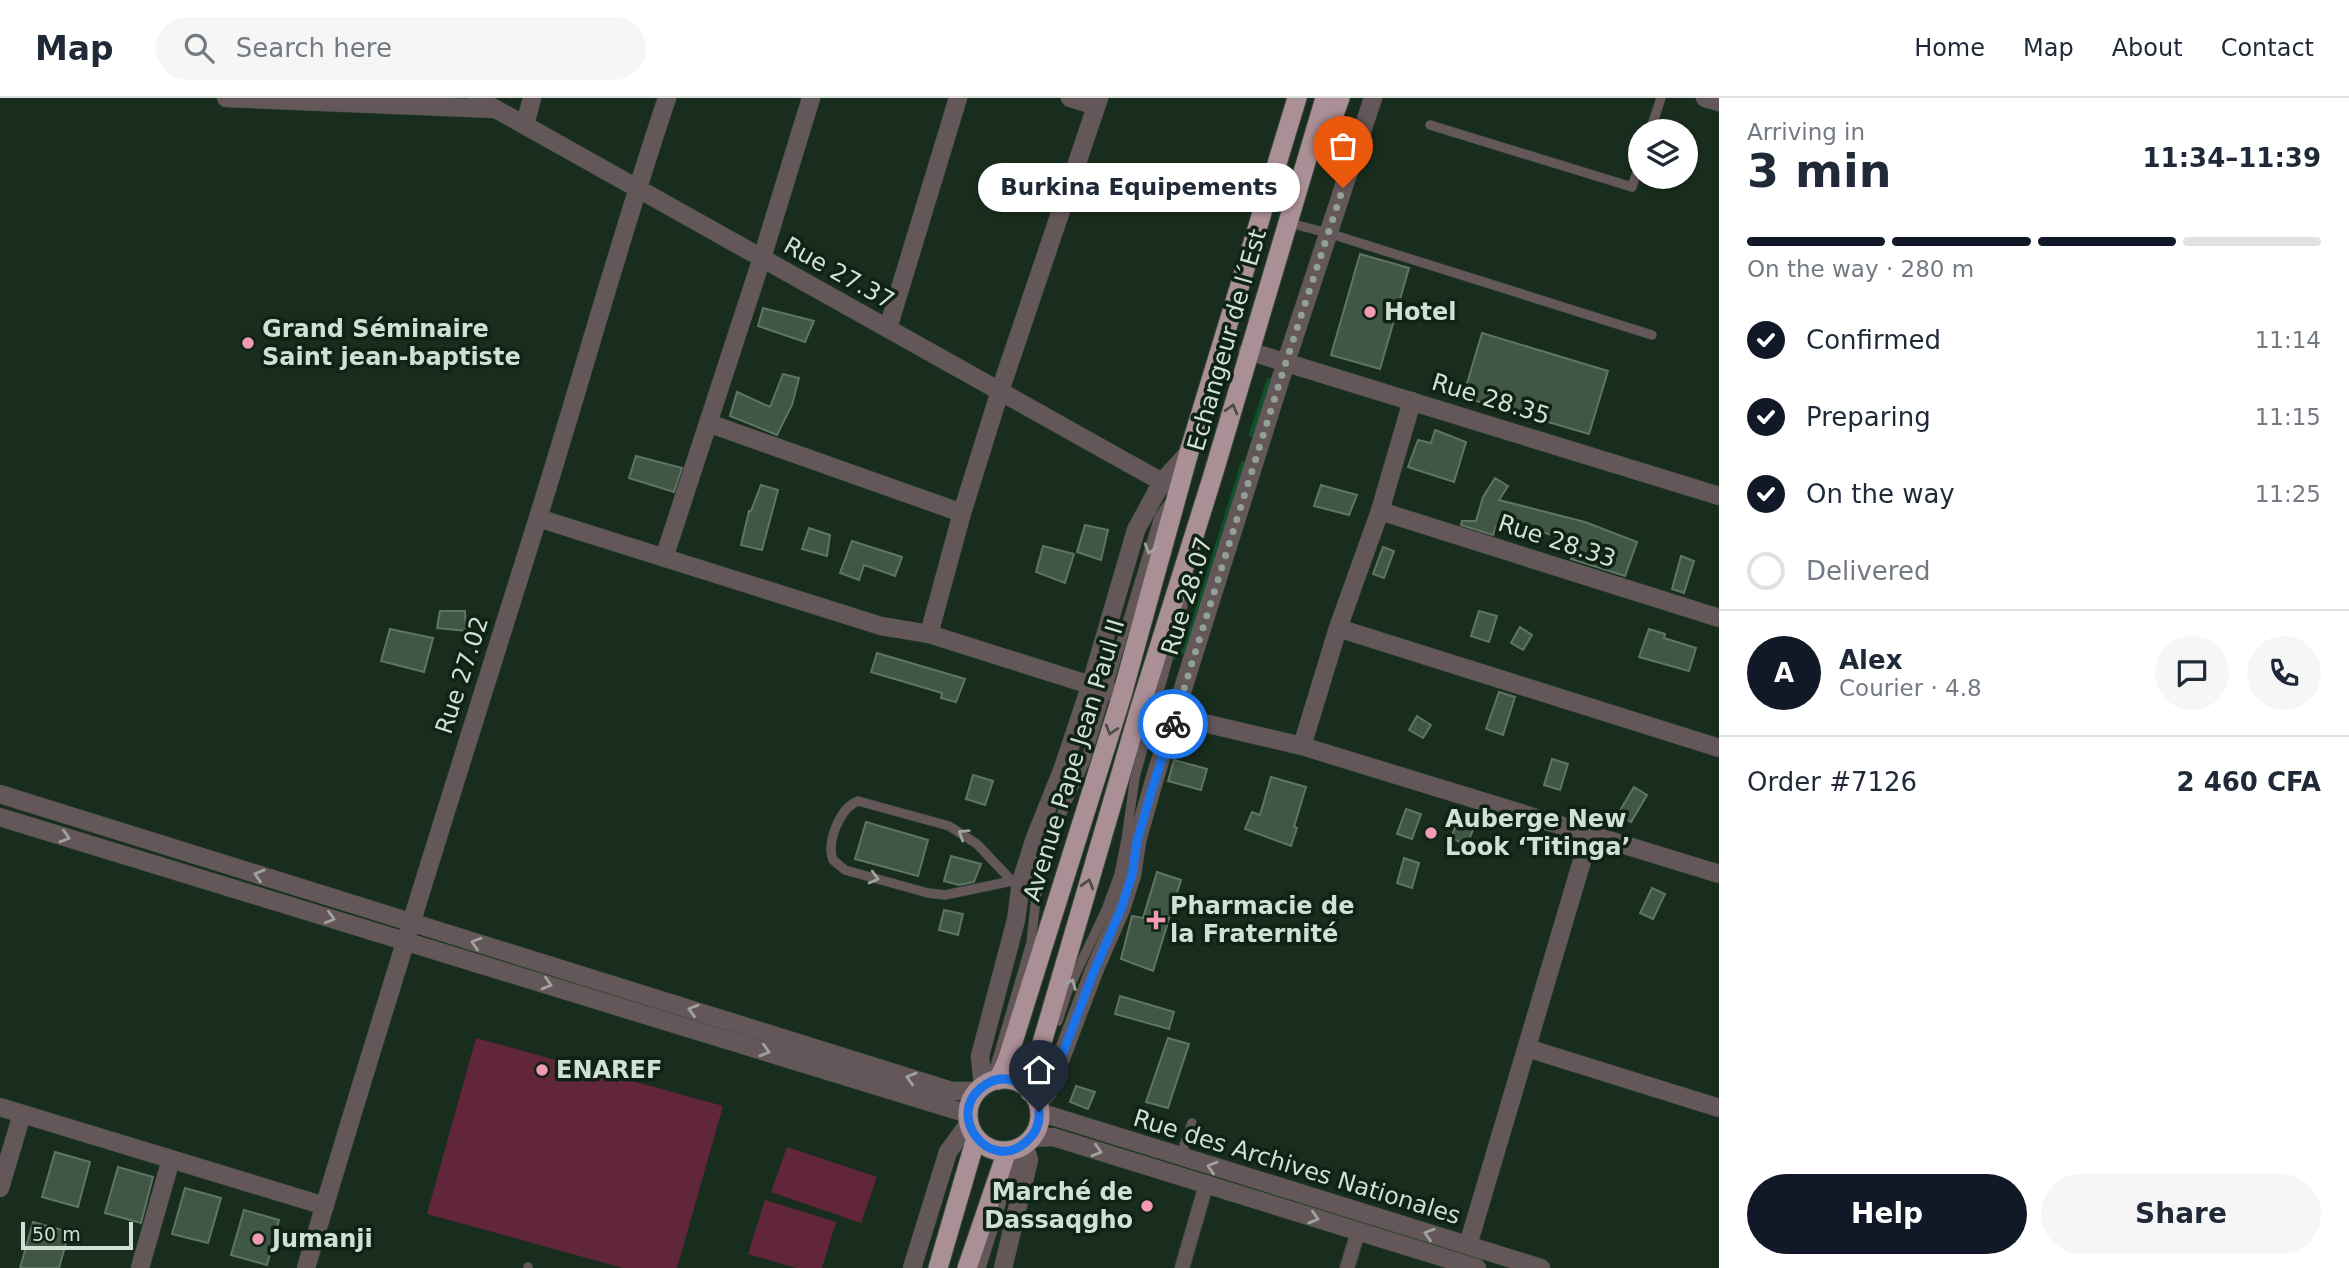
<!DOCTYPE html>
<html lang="en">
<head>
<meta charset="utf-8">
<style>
  :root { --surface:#fff; --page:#f6f6f7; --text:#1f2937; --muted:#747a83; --line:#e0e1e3; --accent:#111827 }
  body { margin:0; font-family:"DejaVu Sans",sans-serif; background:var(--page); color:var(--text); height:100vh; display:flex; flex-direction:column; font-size:26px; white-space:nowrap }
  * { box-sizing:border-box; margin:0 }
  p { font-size:23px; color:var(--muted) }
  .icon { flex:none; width:38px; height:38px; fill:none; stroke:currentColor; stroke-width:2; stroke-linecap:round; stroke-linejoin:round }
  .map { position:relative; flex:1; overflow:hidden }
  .drawer { display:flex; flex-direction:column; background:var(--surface); width:630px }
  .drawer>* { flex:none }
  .controls { position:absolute; left:1628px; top:21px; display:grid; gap:14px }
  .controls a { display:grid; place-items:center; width:70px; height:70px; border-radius:50%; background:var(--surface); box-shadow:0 2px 5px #0004; font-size:35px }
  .scale { position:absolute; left:21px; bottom:18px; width:112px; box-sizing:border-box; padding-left:7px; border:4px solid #d2dfd4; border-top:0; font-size:19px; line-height:24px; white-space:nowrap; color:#d2dfd4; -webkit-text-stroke:5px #0f2315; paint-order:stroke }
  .pin { position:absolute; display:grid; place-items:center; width:60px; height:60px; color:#fff; margin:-72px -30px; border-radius:50% 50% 50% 0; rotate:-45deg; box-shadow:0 0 7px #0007 }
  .pin .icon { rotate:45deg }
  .courier { position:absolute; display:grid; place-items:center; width:70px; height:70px; margin:-35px; border:5px solid #1a73e8; border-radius:50%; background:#fff; color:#222; box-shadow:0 2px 9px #0007 }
  .bubble { position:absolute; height:49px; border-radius:24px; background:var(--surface); box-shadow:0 2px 5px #0004; font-size:23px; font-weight:600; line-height:49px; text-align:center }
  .head em { font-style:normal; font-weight:600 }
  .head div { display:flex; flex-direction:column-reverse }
  .head { display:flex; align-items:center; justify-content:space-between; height:119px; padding:0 28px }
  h1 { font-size:46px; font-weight:600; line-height:52px }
  .bar { display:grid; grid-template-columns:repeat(4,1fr); gap:10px 7px; align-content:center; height:84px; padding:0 28px }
  .bar i { height:9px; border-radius:5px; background:var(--line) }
  .bar .on { background:var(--accent) }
  .bar p { grid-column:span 4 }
  .line { display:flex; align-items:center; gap:18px; padding:0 28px; border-top:2px solid var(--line) }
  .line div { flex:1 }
  .round { display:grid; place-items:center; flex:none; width:74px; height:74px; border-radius:37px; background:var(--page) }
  ol { padding:0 28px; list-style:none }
  li { display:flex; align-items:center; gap:21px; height:77px }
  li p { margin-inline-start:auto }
  li .icon { padding:7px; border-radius:50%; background:var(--accent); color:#fff; stroke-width:4 }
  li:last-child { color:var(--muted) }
  li i { width:38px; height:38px; border:4px solid var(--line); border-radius:50% }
  .button { display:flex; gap:14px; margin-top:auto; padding:14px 28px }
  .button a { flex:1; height:80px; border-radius:42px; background:var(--accent); color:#fff; font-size:28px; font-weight:600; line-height:80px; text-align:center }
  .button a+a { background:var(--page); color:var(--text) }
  header { display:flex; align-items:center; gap:42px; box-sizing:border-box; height:98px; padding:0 35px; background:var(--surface); border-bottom:2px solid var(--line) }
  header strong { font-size:33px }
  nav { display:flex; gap:38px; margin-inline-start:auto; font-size:24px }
  .search { width:490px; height:63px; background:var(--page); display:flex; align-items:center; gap:18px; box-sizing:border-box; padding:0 24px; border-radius:38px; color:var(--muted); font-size:26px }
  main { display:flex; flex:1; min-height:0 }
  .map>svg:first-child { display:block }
  .green { fill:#62263b }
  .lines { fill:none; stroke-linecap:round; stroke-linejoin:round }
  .stream { stroke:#0d5329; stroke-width:4.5 }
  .building { fill:#415746; stroke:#5f7563; stroke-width:2 }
  .service-casing { stroke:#37493b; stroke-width:10 }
  .pedestrian-casing { stroke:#37493b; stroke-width:16 }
  .minor-casing { stroke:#37493b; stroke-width:19 }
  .tertiary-casing { stroke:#37493b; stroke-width:19 }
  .trunk-casing { stroke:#37493b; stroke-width:21 }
  .service { stroke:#64575a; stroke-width:9 }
  .pedestrian { stroke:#64575a; stroke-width:14 }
  .minor { stroke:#64575a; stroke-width:18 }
  .tertiary { stroke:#64575a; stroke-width:18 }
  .trunk { stroke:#ab8f96; stroke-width:19 }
  .oneway { stroke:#4d4e49 }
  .oneway2 { stroke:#a0a29d }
  .done { stroke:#91a194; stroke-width:7; stroke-dasharray:0 12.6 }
  .route { stroke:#1a73e8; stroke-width:9 }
  .poi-dot { fill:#f19ab4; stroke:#0f2315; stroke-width:2.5 }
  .labels { text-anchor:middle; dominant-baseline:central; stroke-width:7; stroke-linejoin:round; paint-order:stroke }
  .street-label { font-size:24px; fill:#d2dfd4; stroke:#0f2315 }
  .poi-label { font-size:24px; font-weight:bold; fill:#d2dfd4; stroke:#0f2315; text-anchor:start }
</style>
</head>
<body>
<header>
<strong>Map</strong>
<div class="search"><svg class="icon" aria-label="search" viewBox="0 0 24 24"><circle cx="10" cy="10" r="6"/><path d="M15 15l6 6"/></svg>Search here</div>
<nav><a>Home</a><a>Map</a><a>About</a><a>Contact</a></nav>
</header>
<main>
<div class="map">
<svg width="1719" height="1170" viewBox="0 0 1719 1170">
  <rect width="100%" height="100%" fill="#192d1e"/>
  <!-- green -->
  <path class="green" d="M476 940 723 1008 677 1170H623L427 1116Z
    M787 1049 877 1079 861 1125 771 1094Z
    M765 1102 836 1124 822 1170H796L748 1156Z"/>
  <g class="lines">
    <!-- stream -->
    <path class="stream" d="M1251 337 1269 282
      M1171 561 1185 552 1243 365"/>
  </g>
  <!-- building -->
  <path class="building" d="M1360 156 1409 170 1380 271 1331 257Z
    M763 210 814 223 805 244 758 228Z
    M1482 235 1608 273 1589 336 1463 299Z
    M783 276 799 280 792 307 777 337 730 318 737 294 770 309Z
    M1435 332 1466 344 1454 384 1408 369 1418 342 1431 345Z
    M636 358 682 370 674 394 629 380Z
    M1495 380 1508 388 1499 402 1585 424 1637 444 1625 478 1571 461 1578 445 1526 429 1524 436 1496 429 1493 437 1461 427 1462 423H1476L1483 399Z
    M761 387 778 392 762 452 741 447 749 413H751Z
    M1321 387 1357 397 1349 417 1314 408Z
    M1085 427 1108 432 1101 462 1077 454Z
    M809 430 830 437 827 458 802 451Z
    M852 443 902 459 895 478 864 467 859 482 840 475Z
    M1043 448 1074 456 1065 485 1036 474Z
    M1383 449 1394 453 1384 480 1373 476Z
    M1681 458 1694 463 1684 495 1672 491Z
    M440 513H465L466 533 437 530Z
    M1479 513 1497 518 1489 544 1471 538Z
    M1520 529 1532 537 1523 552 1511 545Z
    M390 531 433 540 424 574 381 563Z
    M1649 531 1665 536 1664 540 1696 550 1689 573 1639 559Z
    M877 555 965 581 956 604 941 600 942 595 871 574Z
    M1499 594 1515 599 1503 637 1486 631Z
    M1417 618 1431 627 1423 640 1409 632Z
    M1552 661 1568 666 1560 692 1544 687Z
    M1174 662 1207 671 1201 692 1168 683Z
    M973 677 993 683 985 707 966 701Z
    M1271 679 1306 689 1294 729 1297 730 1291 748 1245 731 1252 714 1260 717Z
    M1634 689 1647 697 1631 724 1618 716Z
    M1406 711 1421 716 1412 741 1397 736Z
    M1458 722 1474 729 1467 747 1451 740Z
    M866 724 928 742 918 778 855 761Z
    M951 758 981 766 974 784 959 787 944 783Z
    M1404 760 1419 765 1412 790 1397 785Z
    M1157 774 1181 782 1153 873 1121 861 1132 818 1143 820Z
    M1652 790 1665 796 1653 821 1640 815Z
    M944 812 963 816 958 837 939 832Z
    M1120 898 1174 914 1169 931 1115 916Z
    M1168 940 1189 946 1168 1010 1146 1004Z
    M1076 988 1095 994 1088 1011 1070 1004Z
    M55 1054 90 1064 78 1109 42 1099Z
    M118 1069 153 1079 141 1125 105 1115Z
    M185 1090 221 1100 208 1145 172 1136Z
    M244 1112 279 1122 267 1167 231 1157Z
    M33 1124 69 1134 59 1170H20Z"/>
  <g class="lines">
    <!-- service casing -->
    <g class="service-casing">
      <path id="service" d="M1430 27 1632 89 1640 65
        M1650 33 1661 0
        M1293 126 1328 135 1652 237
        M1012 783 977 746 949 728 858 703C840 710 826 744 833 762L845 772 928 795 945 797 1012 783 1021 784
        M1058 923 1068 892 1106 812 1119 777 1126 742 1135 679 1191 479
        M994 972 1031 845 1036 800 1045 753 1085 664 1159 419 1168 406
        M1180 1059 1192 1025
        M528 1170V1169
        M981 1170 1004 1096 1023 1049"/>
    </g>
    <!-- pedestrian casing -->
    <g class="pedestrian-casing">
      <path id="pedestrian" d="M1182 1170 1206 1087
        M1347 1170 1358 1134"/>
    </g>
    <!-- minor casing -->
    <g class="minor-casing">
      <path id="minor" d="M226 0 494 11
        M476 0 1162 384 1179 390
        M1070 0 1096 8
        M1705 0 1719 4
        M525 27 532 0
        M888 230 958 0
        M1248 253 1719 398
        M708 325 962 415
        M1380 413 1719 520
        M538 420 881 528 929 536 1122 597
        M664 460 762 160 811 0
        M1338 530 1719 650
        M929 536 962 415 1000 293 1099 0
        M1140 610 1302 648 1719 776
        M1302 648 1338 530 1380 413 1412 303
        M1527 950 1719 1010
        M983 988 980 958 1016 822 1021 784 1035 740 1063 670 1091 586 1136 432 1162 384 1189 354
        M1038 1005 1048 994 1094 873 1121 811 1132 777 1137 743 1156 676 1286 264 1373 0
        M0 1009 325 1108
        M0 1090 22 1016
        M1468 1147 1590 736
        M140 1170 171 1061
        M306 1170C380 920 459 672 537 423 581 283 620 140 667 0
        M912 1170 948 1054 969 1025
        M1003 1170 1029 1062 1024 1046"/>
    </g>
    <!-- tertiary casing -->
    <g class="tertiary-casing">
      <path id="tertiary" d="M0 696 952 993H977
        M0 719 968 1016
        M1039 1014 1541 1170
        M1031 1040 1053 1039 1477 1170"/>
    </g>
    <!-- trunk casing -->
    <g class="trunk-casing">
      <path id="trunk" d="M1325 41 1340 0
        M968 1017a36 36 0 1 1 72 0a36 36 0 1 1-72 0Z
        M998 982 1007 963 1122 597 1189 354 1297 0
        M1030 994 1034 972 1140 610 1213 377 1325 0
        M938 1170 976 1040
        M967 1170 1007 1053"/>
    </g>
    <!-- service -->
    <use href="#service" class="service"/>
    <!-- pedestrian -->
    <use href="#pedestrian" class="pedestrian"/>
    <!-- minor -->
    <use href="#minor" class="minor"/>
    <!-- tertiary -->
    <use href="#tertiary" class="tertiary"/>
    <!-- trunk -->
    <use href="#trunk" class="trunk"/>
  </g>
  <!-- one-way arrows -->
  <defs><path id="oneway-chevron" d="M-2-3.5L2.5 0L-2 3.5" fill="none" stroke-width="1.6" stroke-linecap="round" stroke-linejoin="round" transform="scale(1.75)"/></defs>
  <g class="oneway">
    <use href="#oneway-chevron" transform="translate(1232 311) rotate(-74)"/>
    <use href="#oneway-chevron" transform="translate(1111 632) rotate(107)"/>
    <use href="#oneway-chevron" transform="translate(1088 786) rotate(-74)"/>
  </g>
  <g class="oneway2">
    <use href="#oneway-chevron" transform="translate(1150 451) rotate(107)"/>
    <use href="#oneway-chevron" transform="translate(963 736) rotate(-148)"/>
    <use href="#oneway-chevron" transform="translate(65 739) rotate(17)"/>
    <use href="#oneway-chevron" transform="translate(259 777) rotate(-163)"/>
    <use href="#oneway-chevron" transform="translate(874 780) rotate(15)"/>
    <use href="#oneway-chevron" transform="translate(330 820) rotate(17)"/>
    <use href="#oneway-chevron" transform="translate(476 845) rotate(-163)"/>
    <use href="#oneway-chevron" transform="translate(547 886) rotate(17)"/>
    <use href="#oneway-chevron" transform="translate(1071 886) rotate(-67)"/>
    <use href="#oneway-chevron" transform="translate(693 912) rotate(-163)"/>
    <use href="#oneway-chevron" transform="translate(765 953) rotate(17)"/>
    <use href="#oneway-chevron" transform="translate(911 980) rotate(-163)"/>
    <use href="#oneway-chevron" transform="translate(1097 1053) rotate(17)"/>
    <use href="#oneway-chevron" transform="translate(1212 1069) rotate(-163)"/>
    <use href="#oneway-chevron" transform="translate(1314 1120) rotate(17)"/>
    <use href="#oneway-chevron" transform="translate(1429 1136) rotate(-163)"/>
  </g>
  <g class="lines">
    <!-- done -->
    <path class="done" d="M1173 626 1286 264 1343 90"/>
    <!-- route -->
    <path class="route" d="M1039 1014C1040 1026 1036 1035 1027 1043 990 1078 942 1015 985 987 1005 973 1028 985 1038 1006L1048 994 1094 873 1121 811 1132 777 1137 743 1150 698 1173 626"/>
  </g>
  <!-- markers -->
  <g class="poi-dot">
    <circle cx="1370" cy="214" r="7"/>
    <circle cx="248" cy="245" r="7"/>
    <circle cx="1431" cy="735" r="7"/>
    <path d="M1152.5 811.5h7v7h7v7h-7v7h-7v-7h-7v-7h7z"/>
    <circle cx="542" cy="972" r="7"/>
    <circle cx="1147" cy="1108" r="7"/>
    <circle cx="258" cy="1141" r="7"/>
  </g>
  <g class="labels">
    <!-- street labels -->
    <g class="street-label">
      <text transform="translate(839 175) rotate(29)">Rue 27.37</text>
      <text transform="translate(1227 242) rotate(-74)">Echangeur de l´Est</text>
      <text transform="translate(1491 301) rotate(17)">Rue 28.35</text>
      <text transform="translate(1557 443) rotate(18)">Rue 28.33</text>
      <text transform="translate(1187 498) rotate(-73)">Rue 28.07</text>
      <text transform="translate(462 577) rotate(-72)">Rue 27.02</text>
      <text transform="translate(1074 662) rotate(-73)">Avenue Pape Jean Paul II</text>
      <text transform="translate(1297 1069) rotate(17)">Rue des Archives Nationales</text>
    </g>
    <!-- poi labels -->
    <g class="poi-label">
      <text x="1384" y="214">Hotel</text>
      <text x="262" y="231">Grand Séminaire<tspan x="262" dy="28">Saint jean-baptiste</tspan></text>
      <text x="1445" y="721">Auberge New<tspan x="1445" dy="28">Look ‘Titinga’</tspan></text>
      <text x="1170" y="808">Pharmacie de<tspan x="1170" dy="28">la Fraternité</tspan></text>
      <text x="556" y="972">ENAREF</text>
      <text x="1133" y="1094" text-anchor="end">Marché de<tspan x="1133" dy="28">Dassaqgho</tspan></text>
      <text x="272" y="1141">Jumanji</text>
    </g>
  </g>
</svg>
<div class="controls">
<a><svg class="icon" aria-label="layers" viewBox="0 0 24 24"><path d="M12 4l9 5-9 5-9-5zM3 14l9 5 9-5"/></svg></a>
</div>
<div class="scale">50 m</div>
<div class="pin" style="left:1343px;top:90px;background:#ea580c"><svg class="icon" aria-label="bag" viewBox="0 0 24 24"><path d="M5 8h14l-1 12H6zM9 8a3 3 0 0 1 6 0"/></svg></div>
<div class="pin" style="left:1039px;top:1014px;background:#1f2937"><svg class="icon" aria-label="home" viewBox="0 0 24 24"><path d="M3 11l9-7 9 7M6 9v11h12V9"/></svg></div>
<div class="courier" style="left:1173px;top:626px"><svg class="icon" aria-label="bike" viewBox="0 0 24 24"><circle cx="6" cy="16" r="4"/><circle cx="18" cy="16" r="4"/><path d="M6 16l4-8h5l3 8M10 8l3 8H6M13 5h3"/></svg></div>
<div class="bubble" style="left:978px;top:65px;width:322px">Burkina Equipements</div>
</div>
<section class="drawer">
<div class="head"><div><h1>3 min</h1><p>Arriving in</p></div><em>11:34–11:39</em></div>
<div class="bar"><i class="on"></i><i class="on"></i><i class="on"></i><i></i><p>On the way · 280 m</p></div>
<ol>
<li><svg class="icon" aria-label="check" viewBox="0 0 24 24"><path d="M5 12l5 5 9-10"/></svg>Confirmed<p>11:14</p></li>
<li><svg class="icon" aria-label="check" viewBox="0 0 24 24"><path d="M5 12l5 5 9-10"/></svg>Preparing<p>11:15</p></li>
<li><svg class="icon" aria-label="check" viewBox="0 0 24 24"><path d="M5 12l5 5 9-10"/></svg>On the way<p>11:25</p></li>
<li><i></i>Delivered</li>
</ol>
<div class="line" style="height:126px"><b class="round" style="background:var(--accent);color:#fff">A</b><div><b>Alex</b><p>Courier · 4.8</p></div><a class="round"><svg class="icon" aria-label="chat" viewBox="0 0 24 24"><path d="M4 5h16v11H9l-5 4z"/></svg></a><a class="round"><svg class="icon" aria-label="phone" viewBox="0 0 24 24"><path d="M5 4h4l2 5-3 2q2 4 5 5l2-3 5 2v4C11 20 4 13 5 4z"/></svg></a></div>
<div class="line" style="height:91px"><div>Order #7126</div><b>2 460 CFA</b></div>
<div class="button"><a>Help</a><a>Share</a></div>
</section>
</main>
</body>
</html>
